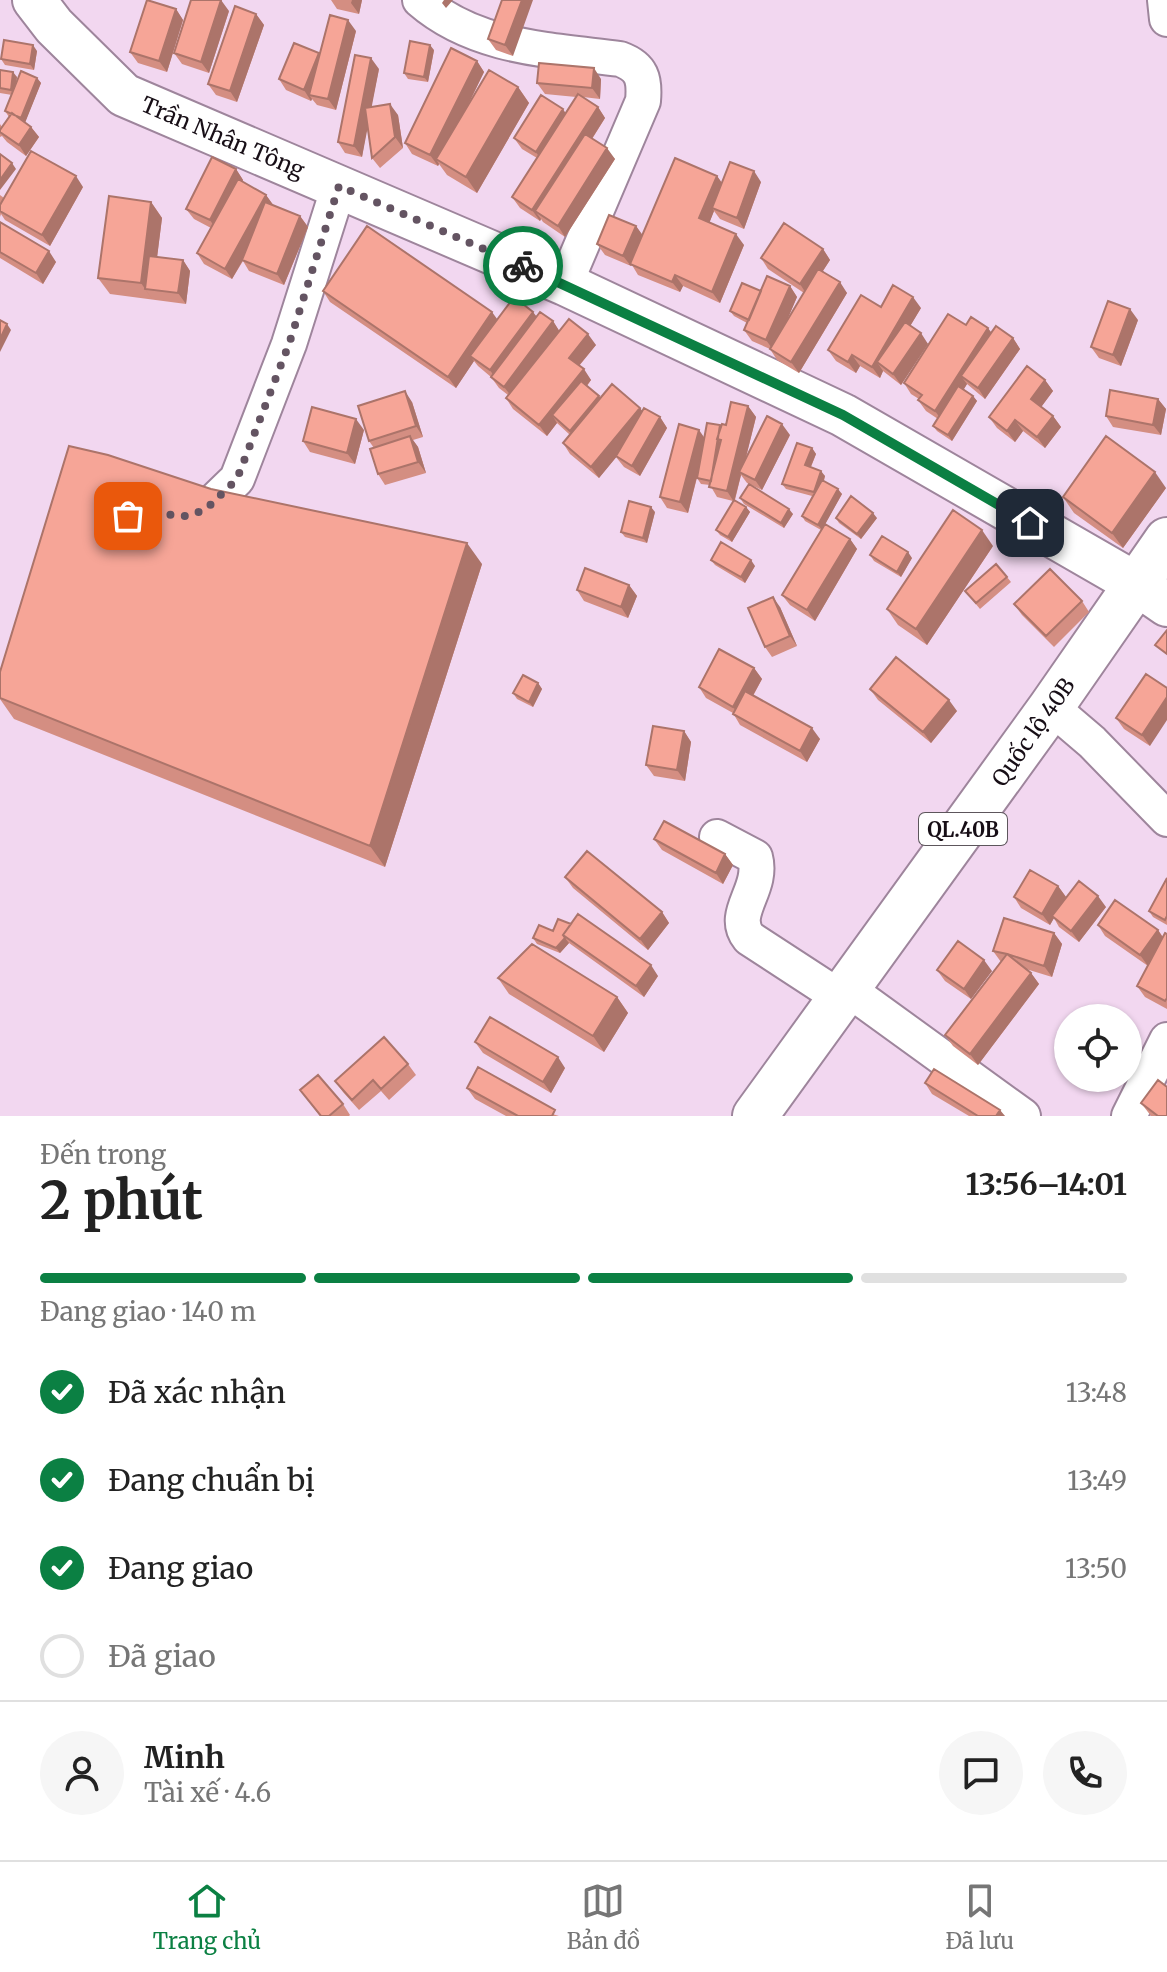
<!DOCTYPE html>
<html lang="vi">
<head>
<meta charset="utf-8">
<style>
  :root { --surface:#fff; --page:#f6f6f6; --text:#222; --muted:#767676; --line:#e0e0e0; --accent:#0b8043 }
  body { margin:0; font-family:Merriweather,serif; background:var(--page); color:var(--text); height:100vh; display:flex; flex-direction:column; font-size:30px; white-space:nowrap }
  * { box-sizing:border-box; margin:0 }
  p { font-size:26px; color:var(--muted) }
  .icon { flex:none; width:44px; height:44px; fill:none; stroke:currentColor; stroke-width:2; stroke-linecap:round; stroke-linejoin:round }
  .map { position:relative; height:1116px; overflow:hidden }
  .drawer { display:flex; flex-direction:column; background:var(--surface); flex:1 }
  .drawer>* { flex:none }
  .buttons { position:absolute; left:1054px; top:1004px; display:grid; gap:16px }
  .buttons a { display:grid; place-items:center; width:88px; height:88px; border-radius:50%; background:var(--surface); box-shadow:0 2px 6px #0004; font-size:40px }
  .pin { position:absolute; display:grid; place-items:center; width:68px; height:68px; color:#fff; margin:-34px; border-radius:16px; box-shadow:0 4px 12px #0006 }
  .courier { position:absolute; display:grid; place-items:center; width:80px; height:80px; margin:-40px; border:6px solid #0b8043; border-radius:50%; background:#fff; color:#222; box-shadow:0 2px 10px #0007 }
  .summary em { font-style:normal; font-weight:700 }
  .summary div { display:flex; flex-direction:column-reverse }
  .summary { display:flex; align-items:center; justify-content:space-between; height:136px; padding:0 40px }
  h1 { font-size:52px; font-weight:700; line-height:60px }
  .bar { display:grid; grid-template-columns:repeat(4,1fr); gap:12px 8px; align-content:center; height:96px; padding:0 40px }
  .bar i { height:10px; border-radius:6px; background:var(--line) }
  .bar .on { background:var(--accent) }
  .bar p { grid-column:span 4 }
  .line { display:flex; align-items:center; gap:20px; padding:0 40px; border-top:2px solid var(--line) }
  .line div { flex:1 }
  .round { display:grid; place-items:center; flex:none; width:84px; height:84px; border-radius:42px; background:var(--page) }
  ol { padding:0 40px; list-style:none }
  li { display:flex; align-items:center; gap:24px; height:88px }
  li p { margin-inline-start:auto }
  li .icon { padding:8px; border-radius:50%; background:var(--accent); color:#fff; stroke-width:4 }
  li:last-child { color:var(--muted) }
  li i { width:44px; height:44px; border:4px solid var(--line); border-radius:50% }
  .tab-bar { display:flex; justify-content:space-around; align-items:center; height:112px; border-top:2px solid var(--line); background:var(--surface); font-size:22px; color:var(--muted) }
  .tab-bar a { display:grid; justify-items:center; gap:4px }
  .tab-bar .on { color:var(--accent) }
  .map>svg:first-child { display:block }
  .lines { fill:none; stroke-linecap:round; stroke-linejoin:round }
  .minor-casing { stroke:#9e859c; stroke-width:38 }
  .tertiary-casing { stroke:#9e859c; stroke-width:46 }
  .trunk-casing { stroke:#9e859c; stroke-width:48 }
  .minor { stroke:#fff; stroke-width:34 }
  .tertiary { stroke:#fff; stroke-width:42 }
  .trunk { stroke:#fff; stroke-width:44 }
  .wall { fill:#d48e82 }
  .shaded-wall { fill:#ac746a }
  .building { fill:#f6a597; stroke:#ac746a; stroke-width:2 }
  .done { stroke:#645462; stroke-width:8; stroke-dasharray:0 14.4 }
  .route { stroke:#0b8043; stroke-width:10 }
  .labels { text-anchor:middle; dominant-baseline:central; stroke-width:7; stroke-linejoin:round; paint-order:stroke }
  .shield { fill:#fff; stroke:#5d565c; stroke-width:2 }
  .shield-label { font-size:20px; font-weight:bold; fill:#170e16 }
  .street-label { font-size:22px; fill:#170e16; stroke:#fff }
</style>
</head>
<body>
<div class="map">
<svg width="1167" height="1116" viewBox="0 0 1167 1116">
  <rect width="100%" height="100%" fill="#f2d7f0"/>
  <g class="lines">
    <!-- minor casing -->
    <g class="minor-casing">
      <path id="minor" d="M420 0C475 48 550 50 620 59 642 67 645 79 643 101L565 284
        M1165 0 1167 19
        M186 516 205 510 237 479 289 344 339 186
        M1051 707 1092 742 1167 819
        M717 837 755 857C764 890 729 913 749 938L841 998
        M849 990 1023 1116
        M1129 1116 1167 1040"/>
    </g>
    <!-- tertiary casing -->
    <g class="tertiary-casing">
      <path id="tertiary" d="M34 0 54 26 124 95 565 284 843 415 1138 585 1167 605"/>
    </g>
    <!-- trunk casing -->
    <g class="trunk-casing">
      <path id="trunk" d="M755 1116 1051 707 1167 540"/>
    </g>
    <!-- minor -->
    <use href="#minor" class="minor"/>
    <!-- tertiary -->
    <use href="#tertiary" class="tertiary"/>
    <!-- trunk -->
    <use href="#trunk" class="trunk"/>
  </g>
  <!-- wall -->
  <path class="wall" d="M331 0H362L359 14 337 9Z
    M502 0 513 56 496 50 488 39Z
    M176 9 183 20 167 72 138 63 130 52Z
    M229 11 209 73 182 64 174 53Z
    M256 14 264 25 237 102 216 95 208 84Z
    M356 31 336 110 317 105 312 99 311 101 286 90 279 79Z
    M434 50 428 82 408 79 404 73Z
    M37 51 34 70 5 65 1 59Z
    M477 61 484 72 469 103 518 87 529 103 477 193 447 175 439 164 438 166 412 154 405 143Z
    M379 69 371 107 398 115 403 148 380 168 372 158 367 127 362 157 345 153 338 142Z
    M0 70 17 77 16 83 37 78 41 83 25 122 31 127 39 137 26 156 7 142 2 136 0 137V124L2 127 9 117 5 111 12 95 0 93Z
    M601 79 600 99 583 97 598 107 605 118 592 139 615 159 565 237 543 222 541 219 540 221 520 208 512 197 537 158 522 149 514 138 566 113 576 97 545 94 537 83Z
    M236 169 243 180 242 182 266 195 273 205 300 216 308 227 284 285 249 271 243 261 232 279 204 264 197 253 211 228 194 219 186 209Z
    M717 176 722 183 761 182 744 229 720 219 714 211 709 223 744 245 720 303 683 286 680 292 638 275 632 265 631 266 605 255 597 244 636 226 642 235Z
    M83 187 50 246 5 220 1 214 0 217V195L4 198Z
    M151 202 162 218 157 257 183 260 190 271 186 304 110 294 98 278Z
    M0 222 56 262 43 284 0 258Z
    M823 249 830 260 823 271 847 293 799 373 777 360 770 349 752 341 744 330 747 323 734 316 730 311 761 291 790 286 797 297 786 322 804 293 768 269 761 258Z
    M323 291 497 319 536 316 553 321 559 331 596 345 579 366 591 380 587 386 600 398 640 408 642 411 660 417 667 428 640 476 624 467 616 457 599 478 570 454 563 443 570 435 557 423 547 436 513 409 506 398 508 395 499 388 491 377 478 366 474 361 456 388 330 302Z
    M881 307 921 308 910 326 928 344 901 385 883 371 880 378 860 366 856 373 836 361 828 350Z
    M1138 320 1121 366 1099 358 1091 347Z
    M966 325 1013 338 1020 349 985 399 967 384 964 389 973 396 977 401 952 441 937 431 933 426 938 419 926 411 918 400 919 399 911 394 904 383Z
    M1045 380 1053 391 1041 407 1053 416 1061 427 1045 448 1023 431 1015 442 997 428 989 417Z
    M1158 399 1166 409 1161 435 1113 427 1106 416Z
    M412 402 423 437 413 440 418 447 426 473 385 485 378 474 374 448 369 441Z
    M748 406 756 417 745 461 790 435 762 490 747 483 741 475 735 500 746 507 750 512 732 542 720 535 716 530 733 501 717 497 710 485 701 484 697 478 699 470 688 513 667 508 660 497 704 438 720 425H726Z
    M364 430 355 464 310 452 303 441Z
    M812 448 816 454 811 467 825 476 824 481 842 494 825 524 850 539 857 549 815 621 790 605 782 595 821 530 805 521 802 516 812 496 786 489 782 484Z
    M1166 488 1123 548 1074 513 1063 497Z
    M211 489 482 564 385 867 14 719 0 699Z
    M740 498 793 514 784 528 744 504Z
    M655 512 647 543 625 537 621 532Z
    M836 518H877L861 539 839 523Z
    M993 546 927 645 898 625 887 609Z
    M870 555 912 558 901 577 874 561Z
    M711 560 755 566 745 583 715 565Z
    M1007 577 1011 582 980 609 965 591Z
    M629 585 637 596 628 618 584 601 577 590Z
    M1082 601 1089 612 1054 647 1022 615 1014 604Z
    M780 607 797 646 772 657 765 647Z
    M754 668 762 679 753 696 820 739 807 762 740 725 733 713 706 698 699 687Z
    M1146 674 1150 746 1124 729 1116 718Z
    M538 683 542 689 533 707 517 699 513 693Z
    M870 689 957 711 931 743 878 700Z
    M684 731 691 742 685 781 654 776 646 765Z
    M654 839 725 854 733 865 723 884 662 850Z
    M565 877 662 912 669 923 648 950 573 888Z
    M1167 878V925L1153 917 1149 911Z
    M1058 886 1066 897 1106 907 1079 942 1059 927 1054 918 1050 925 1021 908 1014 897Z
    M1098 925 1158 930 1163 937 1167 934V1009L1145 997 1137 986 1148 966 1105 936Z
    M553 931 658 976 644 997 569 943 560 953 537 944 533 938Z
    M1054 933 1062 944 1052 977 1026 969 1031 973 1039 984 978 1065 953 1046 945 1035 1001 962 993 951Z
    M937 970 992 971 971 999 945 981Z
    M498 978 617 997 628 1013 604 1052 509 994Z
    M475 1042 565 1068 551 1093 483 1053Z
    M408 1064 416 1075 389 1100 381 1091 359 1110 343 1092 335 1081Z
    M925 1083 1005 1116H969L932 1094Z
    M467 1088 559 1116H506L475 1099Z
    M300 1090 343 1104 350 1115 349 1116H320Z
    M1141 1103 1167 1116H1151Z"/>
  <!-- shaded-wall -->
  <path class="shaded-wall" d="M221 0 229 11 209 73 201 62Z
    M352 0H362L359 14 351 3Z
    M444 0H453L446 8 442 3Z
    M522 0H533L513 56 505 45Z
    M176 9 183 20 167 72 159 61Z
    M256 14 264 25 237 102 230 91Z
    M348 20 356 31 336 110 328 99Z
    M33 45 37 51 34 70 30 64Z
    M430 45 434 50 428 82 424 77Z
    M319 53 326 64 309 95 312 99 311 101 304 90Z
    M371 58 379 69 362 157 354 146Z
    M477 61 484 72 440 162 436 159 439 164 438 166 430 155Z
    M594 68 601 79 600 99 592 88Z
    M13 72 17 77 14 95 11 90Z
    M37 78 41 83 25 123 21 118Z
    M518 87 529 103 477 193 466 177Z
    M390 104 398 115 403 148 395 137Z
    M598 107 605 118 543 216 535 211 541 219 540 221 532 210Z
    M563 109 570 120 543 163 536 152Z
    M31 127 39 137 26 156 19 145Z
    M607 148 615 159 565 237 558 226Z
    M12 163 16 169 0 190V180Z
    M236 169 243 180 217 231 210 220Z
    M754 171 761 182 744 229 737 218Z
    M76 176 83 187 50 246 42 235Z
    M717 176 724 186 712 208 714 211 707 229 699 218Z
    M266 195 274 206 232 279 225 269Z
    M151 202 162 218 153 290 145 289 152 299 141 283Z
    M300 216 308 227 284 285 277 274Z
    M636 226 644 237 631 266 623 256Z
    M736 234 744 245 720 303 712 292Z
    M823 249 830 260 807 295 800 284Z
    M49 251 56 262 43 284 36 273Z
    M183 260 190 271 186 304 178 293Z
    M675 275 683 286 680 292 672 282Z
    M840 282 847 293 799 373 791 362Z
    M790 286 797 297 774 351 766 340Z
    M913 297 921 308 885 368 877 362 883 371 880 378 872 367Z
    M1130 309 1138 320 1121 366 1113 355Z
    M492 312 500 323 470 356 474 361 456 388 448 377Z
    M533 312 541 322 497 381 490 370Z
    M553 321 560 332 512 397 504 387Z
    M7 324 11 330 0 352V339Z
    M988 328 996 339 961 376 967 384 943 422 935 411Z
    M921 333 928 344 901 385 893 374Z
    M588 334 596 345 577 368 569 358Z
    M1013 338 1020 349 985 399 978 388Z
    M852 355 860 366 856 373 848 362Z
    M584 369 591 380 559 421 552 415 557 423 547 436 539 425Z
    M1045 380 1053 391 1039 410 1031 399Z
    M405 391 412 402 423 437 416 426Z
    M599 396 607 407 578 442 570 431Z
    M973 396 977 401 952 441 948 435Z
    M1158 399 1166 409 1161 435 1153 425Z
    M748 406 756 417 742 473 739 472 741 475 734 502 727 491Z
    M640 408 648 419 599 478 591 467Z
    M1053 416 1061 427 1045 448 1037 437Z
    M660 417 667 428 640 476 632 466Z
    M356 419 364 430 355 464 347 453Z
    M1015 420 1023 431 1015 442 1007 431Z
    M782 424 790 435 762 490 755 480Z
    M699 430 706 440 688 513 680 502Z
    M410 436 418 447 426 473 418 462Z
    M718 439 722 445 711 481Z
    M812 448 816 454 809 471 805 465Z
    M821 471 825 476 818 498 814 492Z
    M1155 472 1166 488 1123 548 1112 533Z
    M838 489 842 494 822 530 818 525Z
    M651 507 655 512 647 543 643 538Z
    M746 507 750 512 732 542 728 537Z
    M789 509 793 514 784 528 781 523Z
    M873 513 877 518 861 539 857 534Z
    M982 530 993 546 927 645 916 629Z
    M850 539 857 549 815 621 807 610Z
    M467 543 482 564 385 867 370 846Z
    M908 552 912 558 901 577 897 572Z
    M751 560 755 566 745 583 741 577Z
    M629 585 637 596 628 618 621 607Z
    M773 597 780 607 797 646 790 636Z
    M754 668 762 679 741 717 733 707Z
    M538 683 542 689 533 707 529 702Z
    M1167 697V720L1150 746 1142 735Z
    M949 700 957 711 931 743 923 732Z
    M812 728 820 739 807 762 800 751Z
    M684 731 691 742 685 781 677 770Z
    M725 854 733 865 723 884 716 873Z
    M1058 886 1066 897 1052 916 1054 918 1050 925 1042 914Z
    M1098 896 1106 907 1079 942 1071 931Z
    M662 912 669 923 648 950 640 939Z
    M1158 930 1165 941 1148 966 1140 955Z
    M1054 933 1062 944 1052 977 1044 966Z
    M565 938 569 943 560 953 556 948Z
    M984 960 992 971 971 999 964 989Z
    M651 965 658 976 644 997 636 986Z
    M1031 973 1039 984 978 1065 970 1054Z
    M617 997 628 1013 604 1052 593 1036Z
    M558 1057 565 1068 551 1093 543 1082Z
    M1000 1110 1005 1116H996Z"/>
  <!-- building -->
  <path class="building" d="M147 0 176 9 159 61 130 52Z
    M191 0H221L201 62 174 53Z
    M502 0H522L505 45 488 39Z
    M235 6 256 14 230 91 208 84Z
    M330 15 348 20 328 99 309 95Z
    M4 40 33 45 30 64 1 59Z
    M410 41 430 45 424 77 404 73Z
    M294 43 319 53 304 90 279 79Z
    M451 48 477 61 430 155 405 143Z
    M355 55 371 58 354 146 338 142Z
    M539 63 594 68 592 88 537 83Z
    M0 70 13 72 11 90 0 88Z
    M489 70 518 87 466 177 436 159Z
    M21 71 37 78 21 118 5 111Z
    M578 94 598 107 532 210 512 197Z
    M541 95 563 109 536 152 514 138Z
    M390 104 395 137 372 158 365 108Z
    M12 113 31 127 19 145 0 132V130Z
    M585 134 607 148 558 226 535 211Z
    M31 151 76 176 42 235 0 211V205Z
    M0 154 12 163 0 180Z
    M212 157 236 169 210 220 186 209Z
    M675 158 717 176 699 218 736 234 712 292 675 275 672 282 630 264Z
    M730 162 754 171 737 218 712 208Z
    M238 179 266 195 225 269 197 253Z
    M109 196 151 202 141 283 98 278Z
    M265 202 300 216 277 274 242 260Z
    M609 215 636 226 623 256 597 244Z
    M0 222 49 251 36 273 0 252Z
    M784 223 823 249 800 284 761 258Z
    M367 226 492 312 448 377 323 291Z
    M149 256 183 260 178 293 145 289Z
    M818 269 840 282 791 362 770 349Z
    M767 276 790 286 766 340 744 330Z
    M742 283 761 291 749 320 730 311Z
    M893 285 913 297 872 367 852 355 848 362 828 350 861 295 881 307Z
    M514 297 533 312 490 370 470 356Z
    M1108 301 1130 309 1113 355 1091 347Z
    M540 312 553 321 504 387 491 377Z
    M948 314 966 325 971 317 988 328 935 411 918 400 922 395 904 383Z
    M569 319 588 334 569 358 584 369 539 425 506 398Z
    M0 320 7 324 0 339Z
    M905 322 921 333 893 374 877 362Z
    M996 326 1013 338 978 388 961 376Z
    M1027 366 1045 380 1031 399 1053 416 1037 437 1015 420 1007 431 989 417Z
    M581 381 599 396 570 431 552 415Z
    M612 384 640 408 591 467 563 443Z
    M958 386 973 396 948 435 933 426Z
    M1110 390 1158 399 1153 425 1106 416Z
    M405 391 416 426 369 441 358 406Z
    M731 402 748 406 727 491 709 487 721 440 717 439 722 424 726 425Z
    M312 407 356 419 347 453 303 441Z
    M644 408 660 417 632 466 616 456Z
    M767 416 782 424 755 480 739 472Z
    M707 423 720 425 711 481 697 478Z
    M679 424 699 430 680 502 660 497Z
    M410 436 418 462 378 474 370 449Z
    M1106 436 1155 472 1112 533 1063 497Z
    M797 443 812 448 805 465 821 471 814 492 782 484Z
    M69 446 108 455 211 489 467 543 370 846 0 698V672Z
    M822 480 838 489 818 525 802 516Z
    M749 484 789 509 781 523 740 498Z
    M851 496 873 513 857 534 836 518Z
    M734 500 746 507 728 537 716 530Z
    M629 501 651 507 643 538 621 532Z
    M953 510 982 530 916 629 887 609Z
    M825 524 850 539 807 610 782 595Z
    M882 536 908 552 897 572 870 555Z
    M721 542 751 560 741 577 711 560Z
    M996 564 1007 577 976 603 965 591Z
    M585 568 629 585 621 607 577 590Z
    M1050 569 1082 601 1046 636 1014 604Z
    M773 597 790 636 765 647 748 608Z
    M1167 630V654L1155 645Z
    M719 649 754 668 733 707 699 687Z
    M896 657 949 700 923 732 870 689Z
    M1146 674 1167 688V697L1142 735 1116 718Z
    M523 675 538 683 529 702 513 693Z
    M745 691 812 728 800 751 733 714Z
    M653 726 684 731 677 770 646 765Z
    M664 821 725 854 716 873 654 839Z
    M587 851 662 912 640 939 565 877Z
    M1030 870 1058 886 1042 914 1014 897Z
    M1167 878V916L1165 920 1149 911Z
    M1079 881 1098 896 1071 931 1052 916Z
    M1115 900 1158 930 1140 955 1098 925Z
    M578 914 651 965 636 986 563 935Z
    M1004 918 1054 933 1044 966 1007 954 1031 973 970 1054 945 1035 1007 954 993 951Z
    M558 919 571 924 563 935 565 938 556 948 533 938 539 925 553 931Z
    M1165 933 1167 934V998L1165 1001 1137 986Z
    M958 941 984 960 964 989 937 970Z
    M532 944 617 997 593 1036 498 978Z
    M490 1017 558 1057 543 1082 475 1042Z
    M384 1037 408 1064 381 1089 373 1080 352 1100 335 1081Z
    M478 1067 555 1110 552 1116H518L467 1088Z
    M934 1069 1000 1110 996 1116H978L925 1083Z
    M318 1075 343 1104 329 1116H321L300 1090Z
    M1158 1080 1167 1087V1116H1158L1141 1103Z"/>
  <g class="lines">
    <!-- done -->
    <path class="done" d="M128 516 140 512 186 516 205 510 237 479 289 344 339 186 523 266"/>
    <!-- route -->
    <path class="route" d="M523 266 843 415 1030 523"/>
  </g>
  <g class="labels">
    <!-- shield labels -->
    <rect class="shield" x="919" y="813" width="88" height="32" rx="6"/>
    <g class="shield-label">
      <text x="963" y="829">QL.40B</text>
    </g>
    <!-- street labels -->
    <g class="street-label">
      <text transform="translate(223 137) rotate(23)">Trần Nhân Tông</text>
      <text transform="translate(1033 732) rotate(-55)">Quốc lộ 40B</text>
    </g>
  </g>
</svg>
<div class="buttons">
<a><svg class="icon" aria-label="locate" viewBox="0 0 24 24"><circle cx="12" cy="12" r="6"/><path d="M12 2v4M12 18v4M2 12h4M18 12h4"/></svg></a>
</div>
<div class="pin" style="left:128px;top:516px;background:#ea580c"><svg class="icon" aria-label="bag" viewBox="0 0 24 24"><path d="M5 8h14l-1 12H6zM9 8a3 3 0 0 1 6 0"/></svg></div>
<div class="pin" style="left:1030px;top:523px;background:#1f2937"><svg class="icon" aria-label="home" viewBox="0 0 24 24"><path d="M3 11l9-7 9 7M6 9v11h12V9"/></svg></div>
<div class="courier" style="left:523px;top:266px"><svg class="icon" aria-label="bike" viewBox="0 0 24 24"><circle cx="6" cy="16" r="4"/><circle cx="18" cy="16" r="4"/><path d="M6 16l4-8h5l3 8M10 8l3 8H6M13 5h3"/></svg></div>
</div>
<section class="drawer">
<div class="summary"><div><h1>2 phút</h1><p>Đến trong</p></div><em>13:56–14:01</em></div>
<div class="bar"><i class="on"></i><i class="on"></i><i class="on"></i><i></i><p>Đang giao · 140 m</p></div>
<ol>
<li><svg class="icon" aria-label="check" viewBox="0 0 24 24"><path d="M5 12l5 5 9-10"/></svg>Đã xác nhận<p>13:48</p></li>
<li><svg class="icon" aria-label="check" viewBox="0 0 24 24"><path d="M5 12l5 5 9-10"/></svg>Đang chuẩn bị<p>13:49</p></li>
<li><svg class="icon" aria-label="check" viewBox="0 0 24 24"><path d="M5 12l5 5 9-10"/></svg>Đang giao<p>13:50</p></li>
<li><i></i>Đã giao</li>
</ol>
<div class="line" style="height:144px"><a class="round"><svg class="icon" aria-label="person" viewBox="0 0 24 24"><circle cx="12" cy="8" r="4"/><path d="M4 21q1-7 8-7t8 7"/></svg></a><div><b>Minh</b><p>Tài xế · 4.6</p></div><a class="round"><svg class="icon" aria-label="chat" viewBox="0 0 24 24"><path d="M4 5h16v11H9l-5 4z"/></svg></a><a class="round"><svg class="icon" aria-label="phone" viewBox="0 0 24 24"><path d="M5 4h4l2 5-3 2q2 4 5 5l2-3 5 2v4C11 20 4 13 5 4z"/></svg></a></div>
</section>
<nav class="tab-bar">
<a class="on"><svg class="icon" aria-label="home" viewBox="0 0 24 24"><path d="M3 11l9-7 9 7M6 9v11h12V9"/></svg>Trang chủ</a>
<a><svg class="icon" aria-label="map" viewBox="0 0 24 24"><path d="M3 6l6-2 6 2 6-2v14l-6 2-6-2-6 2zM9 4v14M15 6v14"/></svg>Bản đồ</a>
<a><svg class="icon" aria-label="saved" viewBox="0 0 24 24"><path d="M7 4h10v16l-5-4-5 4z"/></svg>Đã lưu</a>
</nav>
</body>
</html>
